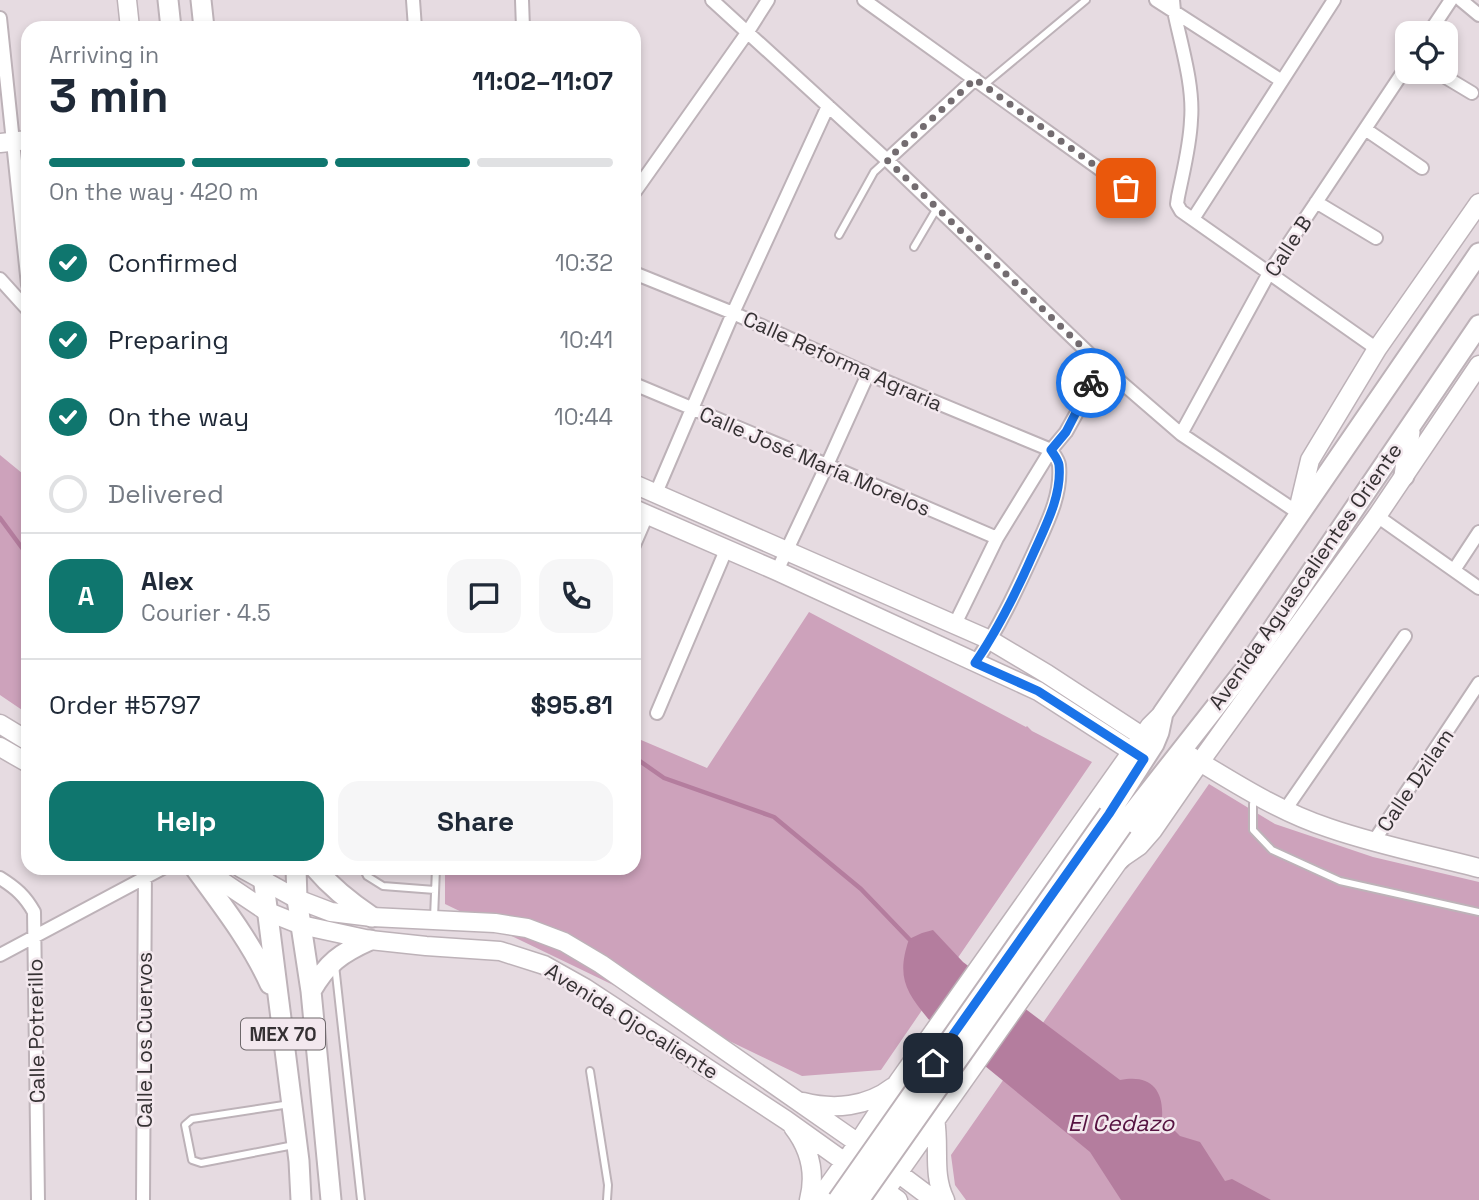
<!DOCTYPE html>
<html lang="en">
<head>
<meta charset="utf-8">
<style>
  :root { --surface:#fff; --page:#f6f6f7; --text:#1f2937; --muted:#747a83; --line:#e0e1e3; --accent:#0f766e }
  body { margin:0; font-family:"Space Grotesk",sans-serif; background:var(--page); color:var(--text); height:100vh; display:flex; flex-direction:column; font-size:26px; white-space:nowrap }
  * { box-sizing:border-box; margin:0 }
  p { font-size:23px; color:var(--muted) }
  .icon { flex:none; width:38px; height:38px; fill:none; stroke:currentColor; stroke-width:2; stroke-linecap:round; stroke-linejoin:round }
  .map { position:relative; flex:1; overflow:hidden }
  .panel { position:absolute; left:21px; top:21px; width:620px; height:854px; display:flex; flex-direction:column; background:var(--surface); border-radius:21px; box-shadow:0 4px 10px #0003 }
  .panel>* { flex:none }
  .fabs { position:absolute; left:1395px; top:21px; display:grid; gap:14px }
  .fabs a { display:grid; place-items:center; width:63px; height:63px; border-radius:14px; background:var(--surface); box-shadow:0 4px 10px #0003; font-size:35px }
  .pin { position:absolute; display:grid; place-items:center; width:60px; height:60px; color:#fff; margin:-30px; border-radius:14px; box-shadow:0 4px 10px #0006 }
  .courier { position:absolute; display:grid; place-items:center; width:70px; height:70px; margin:-35px; border:5px solid #1a73e8; border-radius:50%; background:#fff; color:#222; box-shadow:0 2px 9px #0007 }
  .overview em { font-style:normal; font-weight:600 }
  .overview div { display:flex; flex-direction:column-reverse }
  .overview { display:flex; align-items:center; justify-content:space-between; height:119px; padding:0 28px }
  h1 { font-size:46px; font-weight:600; line-height:52px }
  .bar { display:grid; grid-template-columns:repeat(4,1fr); gap:10px 7px; align-content:center; height:84px; padding:0 28px }
  .bar i { height:9px; border-radius:5px; background:var(--line) }
  .bar .selected { background:var(--accent) }
  .bar p { grid-column:span 4 }
  .line { display:flex; align-items:center; gap:18px; padding:0 28px; border-top:2px solid var(--line) }
  .line div { flex:1 }
  .round { display:grid; place-items:center; flex:none; width:74px; height:74px; border-radius:21px; background:var(--page) }
  ol { padding:0 28px; list-style:none }
  li { display:flex; align-items:center; gap:21px; height:77px }
  li p { margin-inline-start:auto }
  li .icon { padding:7px; border-radius:50%; background:var(--accent); color:#fff; stroke-width:4 }
  li:last-child { color:var(--muted) }
  li i { width:38px; height:38px; border:4px solid var(--line); border-radius:50% }
  .primary-button { display:flex; gap:14px; margin-top:auto; padding:14px 28px }
  .primary-button a { flex:1; height:80px; border-radius:21px; background:var(--accent); color:#fff; font-size:28px; font-weight:600; line-height:80px; text-align:center }
  .primary-button a+a { background:var(--page); color:var(--text) }
  .map>svg:first-child { display:block }
  .green { fill:#cda2bb }
  .water { fill:#b47d9e }
  .lines { fill:none; stroke-linecap:round; stroke-linejoin:round }
  .stream { stroke:#b47d9e; stroke-width:4.5 }
  .lane-casing { stroke:#bdb2b8; stroke-width:10 }
  .street-casing { stroke:#bdb2b8; stroke-width:16 }
  .secondary-casing { stroke:#bdb2b8; stroke-width:21 }
  .primary-casing { stroke:#bdb2b8; stroke-width:23 }
  .lane { stroke:#fff; stroke-width:6 }
  .street { stroke:#fff; stroke-width:12 }
  .secondary { stroke:#fff; stroke-width:18 }
  .primary { stroke:#fff; stroke-width:19 }
  .primary-bridge-casing { stroke:#bdb2b8; stroke-width:23; stroke-linecap:butt }
  .primary-bridge { stroke:#fff; stroke-width:19 }
  .done { stroke:#736c70; stroke-width:7; stroke-dasharray:0 12.6 }
  .route { stroke:#1a73e8; stroke-width:9 }
  .labels { text-anchor:middle; dominant-baseline:central; stroke-width:5; stroke-linejoin:round; paint-order:stroke }
  .shield { fill:#f3e8ee; stroke:#6e686b; stroke-width:2 }
  .shield-label { font-size:19px; font-weight:bold; fill:#353133 }
  .street-label { font-size:21px; fill:#353133; stroke:#f3e8ee }
  .water-label { font-size:23px; font-style:italic; fill:#561341; stroke:#f3e8ee }
</style>
</head>
<body>
<div class="map">
<svg width="1479" height="1200" viewBox="0 0 1479 1200">
  <rect width="100%" height="100%" fill="#e6dbe1"/>
  <!-- green -->
  <path class="green" d="M0 455 28 478V714L0 695Z
    M809 612 1026 727 1027 726 1032 731 1092 762 881 1070 802 1076 445 904V868H634V737L707 768Z
    M1209 784 1275 824 1373 857 1479 882V1200H966L955 1185 951 1155Z"/>
  <!-- water -->
  <path class="water" d="M933 930 963 962 1120 1080C1149 1074 1164 1088 1162 1118L1180 1136 1200 1142 1225 1181 1232 1179 1271 1200H1121L1090 1152 930 1021C906 992 896 978 909 939L922 933Z"/>
  <g class="lines">
    <!-- stream -->
    <path class="stream" d="M0 518 28 556
      M634 757 664 778 774 817 861 889 909 939"/>
    <!-- lane casing -->
    <g class="lane-casing">
      <path id="lane" d="M984 85 1086 0
        M839 235 874 172 887 160
        M914 247 937 208
        M1255 797 1253 804V830L1272 850 1340 881 1479 912
        M363 868 367 876 383 886 435 890
        M434 918 436 868
        M335 965 361 1200
        M590 1071 608 1185 607 1200
        M290 1104 192 1119 185 1125 192 1160 201 1163 294 1145"/>
    </g>
    <!-- street casing -->
    <g class="street-casing">
      <path id="street" d="M413 0 415 28
        M522 0 523 28
        M712 0 887 160 1100 364 1181 434 1300 514
        M864 0 1126 188
        M1156 0 1282 81
        M1173 0 1174 11C1181 45 1194 86 1191 120 1190 146 1183 172 1178 197L1177 204 1181 211 1377 349
        M1461 0 1479 15
        M0 18 28 285
        M1429 33 1451 0
        M1437 72 1472 93
        M1365 129 1422 168
        M887 160 975 79
        M634 193 747 33 768 0
        M1316 202 1376 238
        M1193 219 1334 0
        M634 273 733 313 868 374 1051 450C1054 455 1058 459 1059 465 1062 496 1046 525 1034 552 1016 591 999 628 975 663
        M0 279 28 310
        M634 384 827 465 997 538
        M1181 434 1269 273 1407 66
        M656 493 733 313 828 106
        M1377 516 1479 588
        M634 545 647 515
        M1454 570 1479 532
        M777 571 827 465 868 374
        M955 624 997 538 1051 450 1066 432 1080 407 1100 364
        M657 713 726 550
        M1285 810 1405 636
        M1374 841 1479 683
        M0 878C16 888 25 896 34 912L38 1200
        M0 955 163 868
        M143 1200 145 868"/>
    </g>
    <!-- secondary casing -->
    <g class="secondary-casing">
      <path id="secondary" d="M127 0 130 28
        M0 143 28 140
        M634 484 990 640 1047 674 1151 742
        M634 509 777 571 1038 691 1142 758
        M1302 511 1300 502 1310 460 1377 349 1479 203
        M0 724 28 741
        M0 747 28 763
        M1200 762C1241 787 1283 813 1329 828 1378 845 1429 855 1479 868
        M202 868 266 911 301 925 370 940 426 946 500 951 544 965 585 988 786 1120 898 1200
        M241 868 297 899 331 912 372 917 495 923 527 928 564 942 601 964 858 1143 934 1200
        M803 1102C834 1110 867 1107 893 1087
        M935 1119C940 1147 932 1174 945 1200
        M793 1127C810 1149 816 1173 809 1200
        M818 1200 846 1161 898 1082 1150 726 1163 713
        M879 1200 1120 859 1139 846 1153 830 1200 762 1377 516 1479 365"/>
    </g>
    <!-- primary casing -->
    <g class="primary-casing">
      <path id="primary" d="M168 0 171 28
        M201 0 204 28
        M1404 476 1410 432
        M1109 814 1154 744 1159 732 1163 713 1479 253
        M1122 826 1247 667 1479 325
        M1120 859 1191 757
        M195 868C222 905 251 942 270 984
        M262 868 299 1161 301 1200
        M296 868 297 899 311 991 331 1200
        M315 868C332 888 351 903 372 917
        M311 991C327 963 341 953 370 940"/>
    </g>
    <!-- lane -->
    <use href="#lane" class="lane"/>
    <!-- street -->
    <use href="#street" class="street"/>
    <!-- secondary -->
    <use href="#secondary" class="secondary"/>
    <!-- primary -->
    <use href="#primary" class="primary"/>
    <!-- primary-bridge casing -->
    <g class="primary-bridge-casing">
      <path id="primary-bridge" d="M838 1200 1109 814
        M859 1200 1122 826"/>
    </g>
    <!-- primary-bridge -->
    <use href="#primary-bridge" class="primary-bridge"/>
  </g>
  <g class="lines">
    <!-- done -->
    <path class="done" d="M1091 383 1100 364 887 160 975 79 1126 188"/>
    <!-- route -->
    <path class="route" d="M933 1063 1109 814 1144 759 1038 691 975 663C999 628 1017 591 1034 552 1046 525 1062 495 1059 465 1058 459 1054 455 1051 450L1066 432 1091 383"/>
  </g>
  <g class="labels">
    <!-- shield labels -->
    <rect class="shield" x="241" y="1018.5" width="84" height="31" rx="5"/>
    <g class="shield-label">
      <text x="283" y="1034">MEX 70</text>
    </g>
    <!-- street labels -->
    <g class="street-label">
      <text transform="translate(1288 246) rotate(-57)">Calle B</text>
      <text transform="translate(843 361) rotate(24)">Calle Reforma Agraria</text>
      <text transform="translate(815 461) rotate(23)">Calle José María Morelos</text>
      <text transform="translate(1305 576) rotate(-55)">Avenida Aguascalientes Oriente</text>
      <text transform="translate(1415 780) rotate(-56)">Calle Dzilam</text>
      <text transform="translate(632 1021) rotate(32)">Avenida Ojocaliente</text>
      <text transform="translate(36 1031) rotate(-91)">Calle Potrerillo</text>
      <text transform="translate(144 1040) rotate(-90)">Calle Los Cuervos</text>
    </g>
    <!-- water labels -->
    <g class="water-label">
      <text x="1121" y="1123">El Cedazo</text>
    </g>
  </g>
</svg>
<div class="fabs">
<a><svg class="icon" aria-label="locate" viewBox="0 0 24 24"><circle cx="12" cy="12" r="6"/><path d="M12 2v4M12 18v4M2 12h4M18 12h4"/></svg></a>
</div>
<div class="pin" style="left:1126px;top:188px;background:#ea580c"><svg class="icon" aria-label="bag" viewBox="0 0 24 24"><path d="M5 8h14l-1 12H6zM9 8a3 3 0 0 1 6 0"/></svg></div>
<div class="pin" style="left:933px;top:1063px;background:#1f2937"><svg class="icon" aria-label="home" viewBox="0 0 24 24"><path d="M3 11l9-7 9 7M6 9v11h12V9"/></svg></div>
<div class="courier" style="left:1091px;top:383px"><svg class="icon" aria-label="bike" viewBox="0 0 24 24"><circle cx="6" cy="16" r="4"/><circle cx="18" cy="16" r="4"/><path d="M6 16l4-8h5l3 8M10 8l3 8H6M13 5h3"/></svg></div>
<section class="panel">
<div class="overview"><div><h1>3 min</h1><p>Arriving in</p></div><em>11:02–11:07</em></div>
<div class="bar"><i class="selected"></i><i class="selected"></i><i class="selected"></i><i></i><p>On the way · 420 m</p></div>
<ol>
<li><svg class="icon" aria-label="check" viewBox="0 0 24 24"><path d="M5 12l5 5 9-10"/></svg>Confirmed<p>10:32</p></li>
<li><svg class="icon" aria-label="check" viewBox="0 0 24 24"><path d="M5 12l5 5 9-10"/></svg>Preparing<p>10:41</p></li>
<li><svg class="icon" aria-label="check" viewBox="0 0 24 24"><path d="M5 12l5 5 9-10"/></svg>On the way<p>10:44</p></li>
<li><i></i>Delivered</li>
</ol>
<div class="line" style="height:126px"><b class="round" style="background:var(--accent);color:#fff">A</b><div><b>Alex</b><p>Courier · 4.5</p></div><a class="round"><svg class="icon" aria-label="chat" viewBox="0 0 24 24"><path d="M4 5h16v11H9l-5 4z"/></svg></a><a class="round"><svg class="icon" aria-label="phone" viewBox="0 0 24 24"><path d="M5 4h4l2 5-3 2q2 4 5 5l2-3 5 2v4C11 20 4 13 5 4z"/></svg></a></div>
<div class="line" style="height:91px"><div>Order #5797</div><b>$95.81</b></div>
<div class="primary-button"><a>Help</a><a>Share</a></div>
</section>
</div>
</body>
</html>
